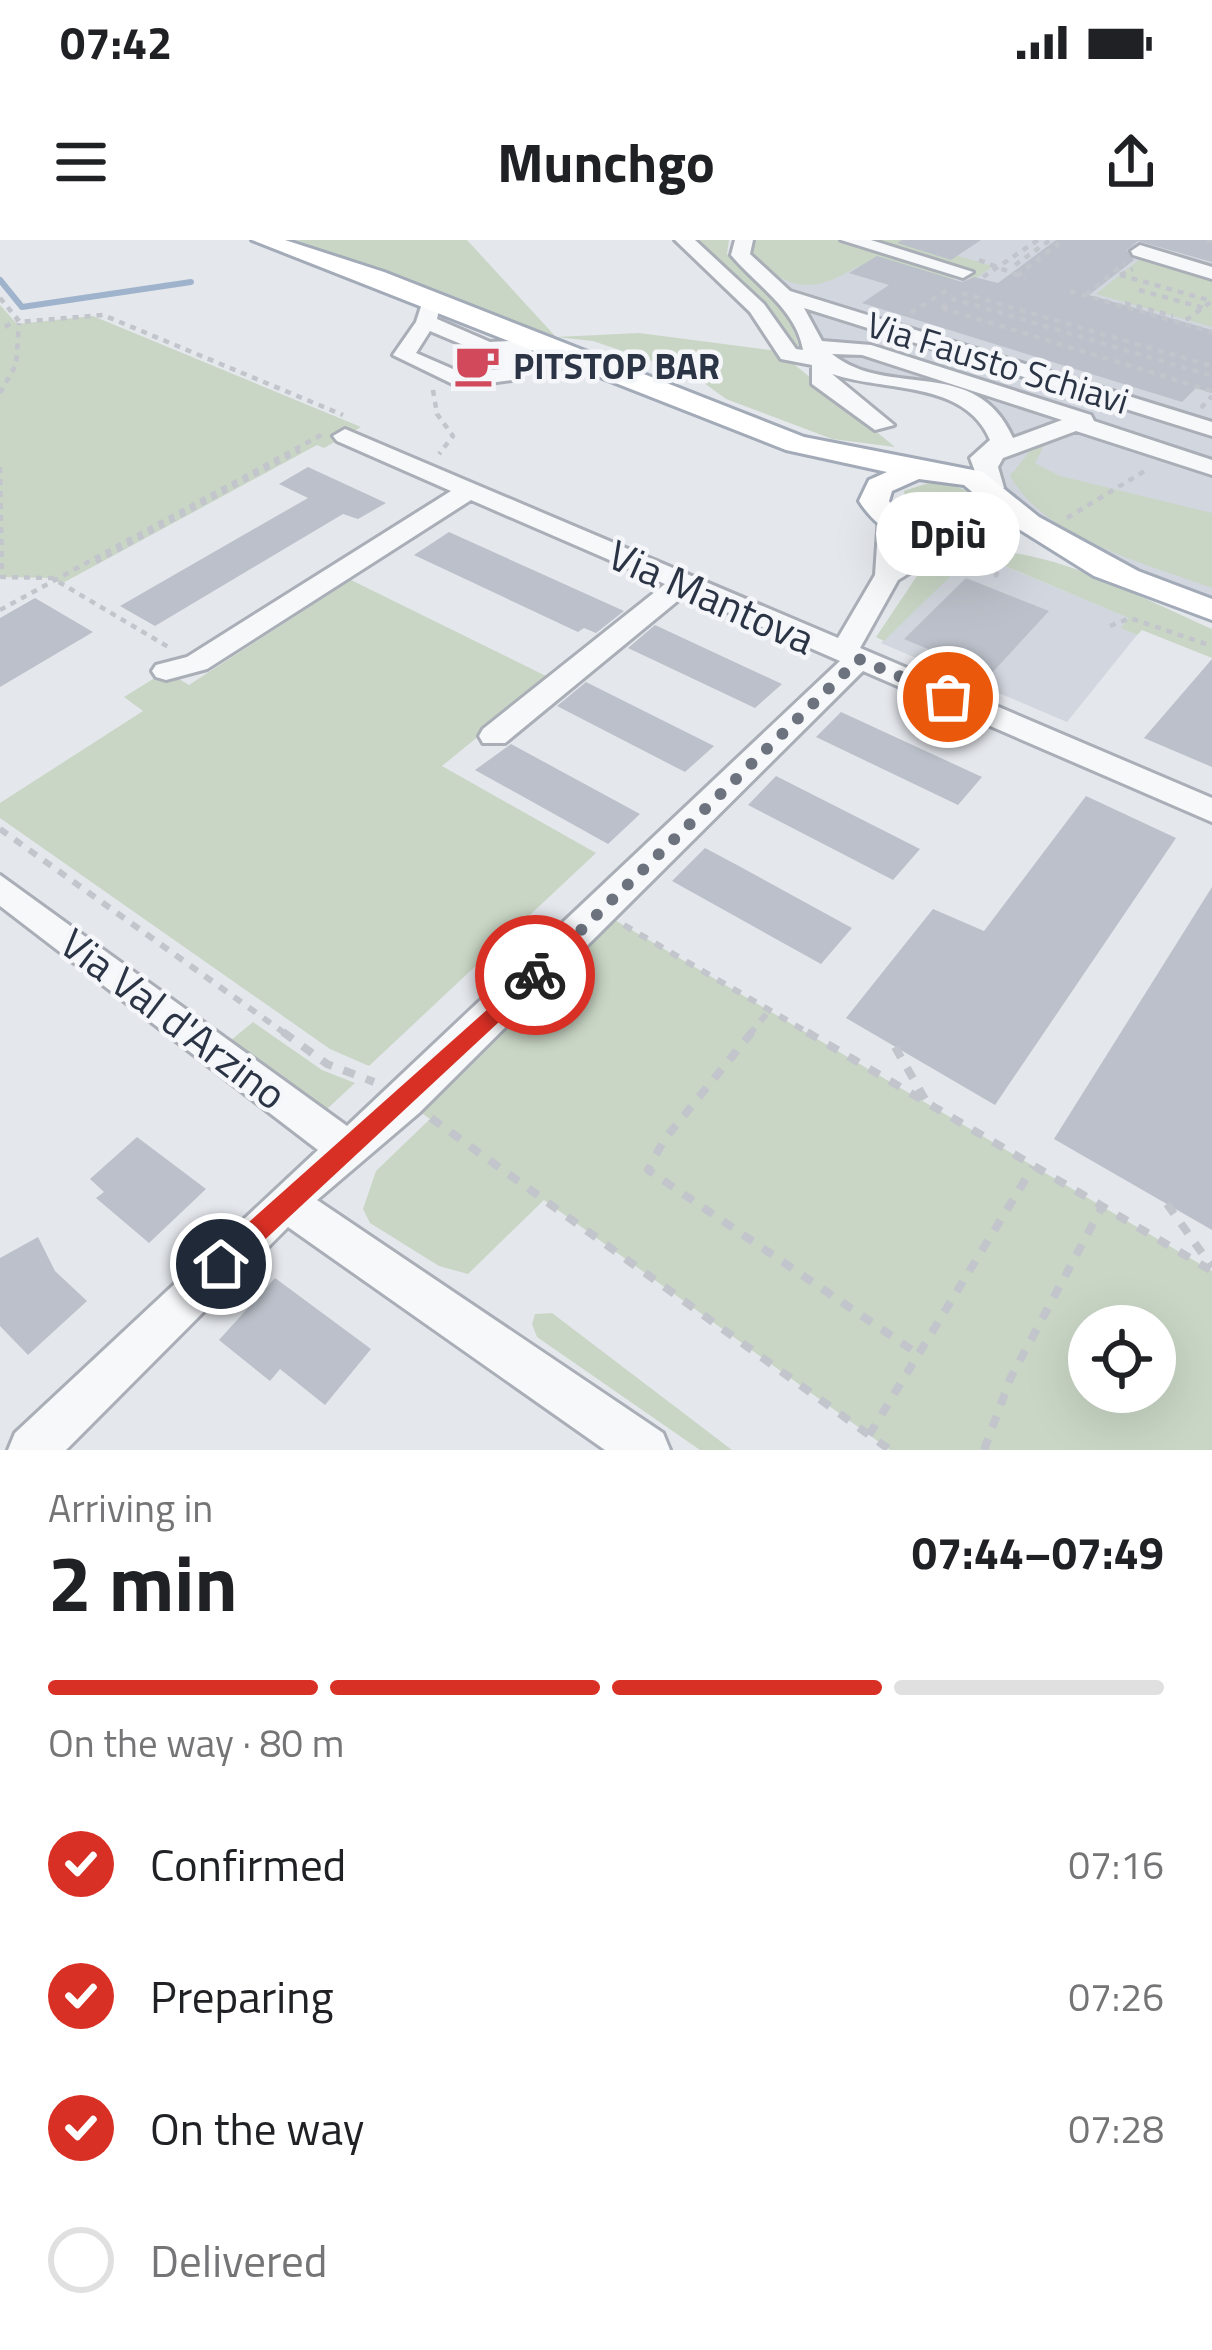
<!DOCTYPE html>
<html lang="en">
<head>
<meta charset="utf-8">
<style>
  :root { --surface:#fff; --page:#f6f6f6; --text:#202124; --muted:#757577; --line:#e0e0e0; --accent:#d93025 }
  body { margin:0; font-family:"Titillium Web",sans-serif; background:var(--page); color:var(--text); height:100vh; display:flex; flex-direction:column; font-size:45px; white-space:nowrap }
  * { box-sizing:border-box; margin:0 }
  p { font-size:39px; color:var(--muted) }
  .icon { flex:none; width:66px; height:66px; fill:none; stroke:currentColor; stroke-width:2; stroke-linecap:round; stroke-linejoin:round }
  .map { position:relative; height:1210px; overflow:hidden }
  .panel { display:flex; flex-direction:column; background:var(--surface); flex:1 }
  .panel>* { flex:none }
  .controls { position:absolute; left:1068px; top:1065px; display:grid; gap:24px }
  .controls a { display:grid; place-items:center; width:108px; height:108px; border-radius:50%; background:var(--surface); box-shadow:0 12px 48px #0002; font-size:60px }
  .pin { position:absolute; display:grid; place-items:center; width:102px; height:102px; color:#fff; margin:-51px; border:6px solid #fff; border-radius:50%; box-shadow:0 3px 12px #0007 }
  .courier { position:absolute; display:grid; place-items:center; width:120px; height:120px; margin:-60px; border:9px solid #d93025; border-radius:50%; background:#fff; color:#222; box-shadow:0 3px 15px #0007 }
  .bubble { position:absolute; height:84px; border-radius:42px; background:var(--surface); box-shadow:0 12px 48px #0002; font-size:39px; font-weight:700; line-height:84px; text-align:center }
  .overview em { font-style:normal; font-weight:700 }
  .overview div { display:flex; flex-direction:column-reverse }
  .overview { display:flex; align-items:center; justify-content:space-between; height:204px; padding:0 48px }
  h1 { font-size:78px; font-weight:700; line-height:90px }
  .bar { display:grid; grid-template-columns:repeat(4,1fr); gap:18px 12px; align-content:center; height:144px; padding:0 48px }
  .bar i { height:15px; border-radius:9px; background:var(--line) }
  .bar .selected { background:var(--accent) }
  .bar p { grid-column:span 4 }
  ol { padding:0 48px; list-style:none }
  li { display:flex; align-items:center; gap:36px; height:132px }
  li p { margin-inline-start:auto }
  li .icon { padding:12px; border-radius:50%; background:var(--accent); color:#fff; stroke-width:4 }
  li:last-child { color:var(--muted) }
  li i { width:66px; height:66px; border:6px solid var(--line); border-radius:50% }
  .status { display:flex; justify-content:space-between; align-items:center; height:84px; padding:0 60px; background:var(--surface); direction:ltr }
  .status svg { height:33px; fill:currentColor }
  header { display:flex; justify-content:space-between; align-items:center; height:156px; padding:0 48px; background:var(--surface); font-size:54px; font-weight:700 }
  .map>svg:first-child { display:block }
  .built { fill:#d2d6de }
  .green { fill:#c9d6c5; fill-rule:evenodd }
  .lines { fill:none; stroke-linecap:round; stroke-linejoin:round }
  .stream { stroke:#9fb4cc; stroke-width:6 }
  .building { fill:#bbc0ca }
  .minor-casing { stroke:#a9aeb7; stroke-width:6 }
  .major-casing { stroke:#a3abb8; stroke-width:6 }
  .path-far2 { stroke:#c2c5cb; stroke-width:4.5; stroke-dasharray:6 6; stroke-linecap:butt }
  .path-far1 { stroke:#c2c5cb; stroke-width:6; stroke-dasharray:9 9; stroke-linecap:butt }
  .path { stroke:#c2c5cb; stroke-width:8; stroke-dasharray:12 12; stroke-linecap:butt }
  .minor { fill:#f7f8fa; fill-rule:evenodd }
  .major { fill:#fff; fill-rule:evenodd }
  .route { fill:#d93025 }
  .done { stroke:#6c737f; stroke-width:12; stroke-dasharray:0 21.6 }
  .labels { text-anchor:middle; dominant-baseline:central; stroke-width:9; stroke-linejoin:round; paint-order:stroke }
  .far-street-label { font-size:36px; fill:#2b3445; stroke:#f4f6f9 }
  .far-poi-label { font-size:36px; font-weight:bold; fill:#2b3445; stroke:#f4f6f9; text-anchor:start }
  .street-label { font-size:42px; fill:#2b3445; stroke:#f4f6f9 }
</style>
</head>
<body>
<div class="status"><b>07:42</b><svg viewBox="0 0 49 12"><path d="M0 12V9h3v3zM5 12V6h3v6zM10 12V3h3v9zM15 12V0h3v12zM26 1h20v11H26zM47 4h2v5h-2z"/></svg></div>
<header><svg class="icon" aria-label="menu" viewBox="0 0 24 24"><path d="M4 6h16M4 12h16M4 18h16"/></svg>Munchgo<svg class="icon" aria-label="share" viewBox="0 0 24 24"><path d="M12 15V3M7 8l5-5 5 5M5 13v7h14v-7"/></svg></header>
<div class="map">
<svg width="1212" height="1210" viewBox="0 0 1212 1210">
  <rect width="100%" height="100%" fill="#e4e7ec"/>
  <!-- built -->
  <path class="built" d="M744 0H1212V370L1126 336 992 248 998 207 977 166 840 129 740 4Z
    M973 313 1130 378 1122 388 1137 395 1067 482 881 403Z"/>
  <!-- green -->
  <path class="green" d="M295 0H467L556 97 639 93 778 111 895 207 832 199 726 159 693 135 593 101 556 97Z
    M692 0H729L727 14C758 46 787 62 799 107L788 103 760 61Z
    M755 0H903L993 26 975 39 962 35C929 56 892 36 858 26 813 54 791 51 751 16Z
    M1145 15 1212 33V87L1096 54Z
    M0 65 17 84 93 76 361 187 324 208 317 205 61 344 51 338 0 337Z
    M1045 203 1035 223 1060 236 1212 273V348C1146 323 1047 300 1010 236L1033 207Z
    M937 240 974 253 979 271 941 281 907 268 904 251Z
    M971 310C1056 308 1135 356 1212 389V418L1142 390 1137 395 1121 388 1129 378 974 313 884 401 876 397 921 330Z
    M351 340 550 438 442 526 596 613 369 826 330 809 0 578V563L143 471 124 457 166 431 189 445Z
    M601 672 1212 1031V1210H890L544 960 468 1034 439 1026 370 983 363 969 376 931 430 879 405 861ZM1089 1086H1155V1152H1089Z
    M253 782 322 830 355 843 327 869 230 801Z
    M552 1073 732 1210H700L537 1097 532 1084 535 1074Z"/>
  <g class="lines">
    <!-- stream -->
    <path class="stream" d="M0 40 22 67 191 42"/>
  </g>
  <!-- building -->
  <path class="building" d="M902 0H981L951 20 897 3Z
    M1056 0H1212V22L1138 1 1127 10 1134 20 1089 55 1212 90V153L1196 148 1182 162 862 63 889 45 849 33 877 16 962 42 974 37 998 43Z
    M308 227 386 263 358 279 343 274 155 386 120 366 308 258 279 244Z
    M449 292 542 334 624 371 596 393 584 388 578 392 414 315Z
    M966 338 1049 371 990 435 904 399Z
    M35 358 93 392 0 447V378Z
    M655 385 782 444 755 468 628 408Z
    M1212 419V527L1144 498Z
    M586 442 714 506 685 532 557 466Z
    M841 472 982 537 958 565 816 497Z
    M511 504 640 574 608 604 475 530Z
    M776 536 920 609 893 640 748 565Z
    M1086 556 1176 598 995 865 846 778 933 669 984 691Z
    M705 608 737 625 852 688 821 724 672 641Z
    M1212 647V990L1054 899Z
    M137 897 206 949 149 1003 96 958 104 952 90 939Z
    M38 997 55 1031 87 1061 28 1115 0 1086V1018Z
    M275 1038 371 1109 325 1165 280 1129 270 1141 219 1100Z"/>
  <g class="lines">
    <!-- minor casing -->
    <g class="minor-casing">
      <path id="minor" d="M675 0H695L764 64 796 109 803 110C796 69 757 46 731 15L735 0H753L750 14 790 51 1212 182V196L804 68 822 101 871 105 1091 175 1094 181 1212 220V235L1076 191 1003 218 998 227 1004 248 992 255 983 253 970 218 990 200C965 140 885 152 832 134L894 185 875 190 812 144V125L781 119 750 72ZM832 114 862 115 1062 180 1013 198C976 114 889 160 832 114Z
        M841 0H871L973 32 963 38Z
        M1140 5 1212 27V39L1133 15 1131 11Z
        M424 57 441 61 437 79 490 102 534 100 545 106 524 113 520 139 459 147 393 115 416 82ZM430 91 480 112 503 114 502 129 462 133 416 113Z
        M345 189 838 398 875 335 879 276 888 273 901 281V316L937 295H955V305L898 340 860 408 1212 558V582L863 431 419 873 317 960 663 1193 670 1210H605L288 987 66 1210H8L15 1193 318 910 0 666V635L347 886 840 421 686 354 505 503H483L479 496 483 489 665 344 471 260 207 429 166 440 156 437 152 431 156 425 187 417 451 251 337 201 333 196Z"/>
    </g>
    <!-- major casing -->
    <g class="major-casing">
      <path id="major" d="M252 0H285L384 32 804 197 983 232 1039 277 1138 331 1212 359V380L1094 336 1014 286C968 329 890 311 859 261L869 240 887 232 786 210ZM919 239 964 245 990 267V276C961 303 910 295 889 261L892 251Z"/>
    </g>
    <!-- path-far2 -->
    <path class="path-far2" d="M1207 0 1212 1
      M979 20 1025 38
      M1015 25 1050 0
      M1120 35 1133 29
      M1120 35 1212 61
      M1017 36 1063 0
      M983 37 1038 0
      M1139 50 1204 68
      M1070 51 1212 92
      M962 53 1212 126
      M1086 55 1124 23
      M0 58 20 82 103 75 343 175
      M1125 63 1173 76
      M942 68 954 59 1212 136
      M942 68 1212 151
      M911 73 950 48
      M1186 80 1212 61
      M5 87 18 79
      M433 150 437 174 453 196 439 214
      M0 153 16 125 19 83
      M1201 168 1212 156
      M0 227 2 337 52 338 170 408
      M1067 278 1148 229
      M96 322 300 210
      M995 337 1009 311
      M0 370 323 194
      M1110 386 1130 378 1212 406"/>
    <!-- path-far1 -->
    <path class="path-far1" d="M0 589 287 795
      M624 685 812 795
      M749 795 769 771"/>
    <!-- path -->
    <path class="path" d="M283 792 327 824 374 842
      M752 792 664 900 648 930 921 1116
      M807 792 1212 1031
      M895 807 926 861
      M431 878 890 1210
      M1167 964 1212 1027
      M869 1195 1033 927
      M984 1210 1011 1137 1102 967"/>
    <!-- minor -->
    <use href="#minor" class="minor"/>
    <!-- major -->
    <use href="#major" class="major"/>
  </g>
  <!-- route -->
  <path class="route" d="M535 727 543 730V741L230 1032H212V1015Z"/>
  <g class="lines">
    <!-- done -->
    <path class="done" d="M535 735 859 419 948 457"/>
  </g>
  <!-- icons -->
  <defs>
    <g id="cafe-bare" transform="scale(3.6)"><path d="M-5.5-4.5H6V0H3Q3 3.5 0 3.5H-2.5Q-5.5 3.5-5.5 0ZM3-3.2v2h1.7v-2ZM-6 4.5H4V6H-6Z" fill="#d1495b" stroke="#f4f6f9" stroke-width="2.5" paint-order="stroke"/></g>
  </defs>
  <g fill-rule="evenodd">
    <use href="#cafe-bare" x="477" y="125"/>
  </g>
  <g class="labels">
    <!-- far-street labels -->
    <g class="far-street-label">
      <text transform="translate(998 122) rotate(17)">Via Fausto Schiavi</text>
    </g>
    <!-- far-poi labels -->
    <g class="far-poi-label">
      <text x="513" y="125">PITSTOP BAR</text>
    </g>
    <!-- street labels -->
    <g class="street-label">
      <text transform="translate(712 356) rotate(24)">Via Mantova</text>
      <text transform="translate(174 778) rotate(37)">Via Val d'Arzino</text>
    </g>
  </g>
</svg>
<div class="controls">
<a><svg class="icon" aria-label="locate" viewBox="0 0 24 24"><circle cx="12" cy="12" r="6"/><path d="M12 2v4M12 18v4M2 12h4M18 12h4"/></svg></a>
</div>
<div class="pin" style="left:948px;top:457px;background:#ea580c"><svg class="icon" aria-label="bag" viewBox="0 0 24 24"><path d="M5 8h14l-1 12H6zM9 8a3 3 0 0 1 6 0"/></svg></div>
<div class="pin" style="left:221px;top:1024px;background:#1f2937"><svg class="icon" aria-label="home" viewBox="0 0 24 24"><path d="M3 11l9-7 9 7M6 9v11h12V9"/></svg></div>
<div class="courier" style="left:535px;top:735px"><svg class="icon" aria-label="bike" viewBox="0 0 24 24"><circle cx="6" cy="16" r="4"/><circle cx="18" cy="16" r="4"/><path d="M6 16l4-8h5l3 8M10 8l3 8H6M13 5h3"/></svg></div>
<div class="bubble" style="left:876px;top:252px;width:144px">Dpiù</div>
</div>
<section class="panel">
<div class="overview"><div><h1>2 min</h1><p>Arriving in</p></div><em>07:44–07:49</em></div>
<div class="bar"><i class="selected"></i><i class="selected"></i><i class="selected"></i><i></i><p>On the way · 80 m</p></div>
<ol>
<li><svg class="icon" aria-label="check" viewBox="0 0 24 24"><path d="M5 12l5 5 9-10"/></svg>Confirmed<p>07:16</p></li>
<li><svg class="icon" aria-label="check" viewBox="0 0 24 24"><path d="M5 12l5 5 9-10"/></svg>Preparing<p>07:26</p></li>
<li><svg class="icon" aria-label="check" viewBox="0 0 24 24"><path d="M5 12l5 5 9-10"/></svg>On the way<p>07:28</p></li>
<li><i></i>Delivered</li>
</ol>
</section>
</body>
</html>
